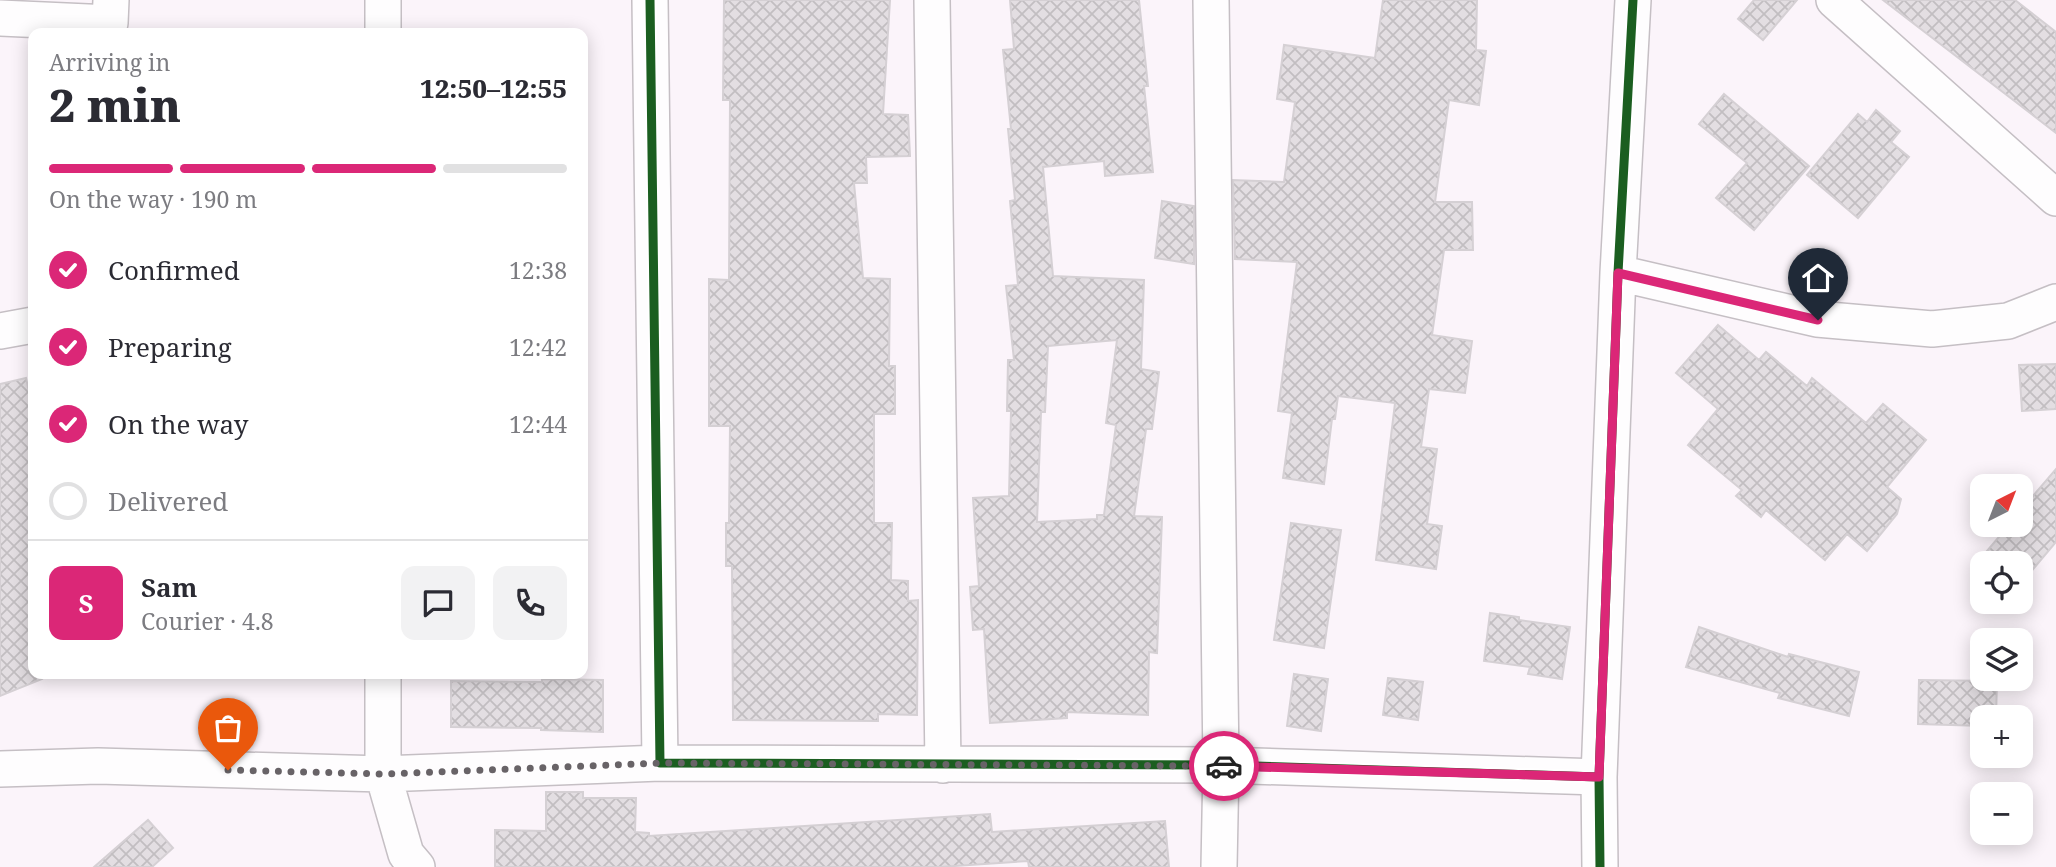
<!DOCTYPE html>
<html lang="en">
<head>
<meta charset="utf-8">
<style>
  :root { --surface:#fff; --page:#f2f2f3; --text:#2b2b33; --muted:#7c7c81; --line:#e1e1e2; --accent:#db2777 }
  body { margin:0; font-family:"Noto Serif",serif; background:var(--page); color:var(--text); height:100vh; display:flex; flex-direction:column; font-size:26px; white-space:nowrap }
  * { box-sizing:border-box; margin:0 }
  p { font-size:23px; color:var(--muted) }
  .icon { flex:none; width:38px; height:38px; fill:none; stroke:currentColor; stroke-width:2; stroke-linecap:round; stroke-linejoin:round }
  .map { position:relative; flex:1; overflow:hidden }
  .drawer { position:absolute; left:28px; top:28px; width:560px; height:651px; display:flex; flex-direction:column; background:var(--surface); border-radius:14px; box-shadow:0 4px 18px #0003 }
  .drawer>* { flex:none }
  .needle { width:46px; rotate:42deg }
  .controls { position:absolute; left:1970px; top:474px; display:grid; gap:14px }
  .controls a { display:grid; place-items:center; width:63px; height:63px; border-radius:14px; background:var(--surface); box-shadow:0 4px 18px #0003; font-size:35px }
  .pin { position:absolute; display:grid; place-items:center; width:60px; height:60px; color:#fff; margin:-72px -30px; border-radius:50% 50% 50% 0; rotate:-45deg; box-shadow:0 0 7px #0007 }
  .pin .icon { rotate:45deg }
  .courier { position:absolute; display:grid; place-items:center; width:70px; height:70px; margin:-35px; border:5px solid #db2777; border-radius:50%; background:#fff; color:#222; box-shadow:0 2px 9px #0007 }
  .summary em { font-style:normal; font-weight:800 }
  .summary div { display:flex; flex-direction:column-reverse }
  .summary { display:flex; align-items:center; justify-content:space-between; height:119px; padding:0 21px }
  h1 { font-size:46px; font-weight:800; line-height:52px }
  .bar { display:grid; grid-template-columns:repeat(4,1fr); gap:10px 7px; align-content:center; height:84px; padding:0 21px }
  .bar i { height:9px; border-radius:5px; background:var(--line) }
  .bar .on { background:var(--accent) }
  .bar p { grid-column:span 4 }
  .line { display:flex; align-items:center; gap:18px; padding:0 21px; border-top:2px solid var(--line) }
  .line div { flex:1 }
  .round { display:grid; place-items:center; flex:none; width:74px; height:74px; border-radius:14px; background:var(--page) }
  ol { padding:0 21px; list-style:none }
  li { display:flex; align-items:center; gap:21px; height:77px }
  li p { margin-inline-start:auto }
  li .icon { padding:7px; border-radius:50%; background:var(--accent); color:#fff; stroke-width:4 }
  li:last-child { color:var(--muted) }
  li i { width:38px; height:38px; border:4px solid var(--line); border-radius:50% }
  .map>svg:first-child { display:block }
  .building { fill:url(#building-cross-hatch); stroke:#d5d0d4; stroke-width:2; fill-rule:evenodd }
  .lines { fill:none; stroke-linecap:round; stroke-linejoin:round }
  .street-casing { stroke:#c5bfc4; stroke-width:38 }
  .street { stroke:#fefdfe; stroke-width:35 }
  .cycleway-casing { stroke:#fff; stroke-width:13 }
  .cycleway { stroke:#1b5e20; stroke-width:9 }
  .done { stroke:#686367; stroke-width:7; stroke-dasharray:0 12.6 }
  .route { stroke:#db2777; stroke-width:9 }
</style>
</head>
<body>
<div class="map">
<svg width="2056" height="867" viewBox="0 0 2056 867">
  <defs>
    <pattern id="building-cross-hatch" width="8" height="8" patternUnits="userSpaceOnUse" patternTransform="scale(1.75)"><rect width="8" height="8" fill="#e3dee2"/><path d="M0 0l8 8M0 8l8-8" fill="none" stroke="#c2bec1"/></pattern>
  </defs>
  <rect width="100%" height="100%" fill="#fbf4fa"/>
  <!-- building -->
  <path class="building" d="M724 0H890L883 114 908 115 910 156 866 157 867 183H854L863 278 890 279 889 366H895V414H874V523H892L891 580 908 581V601L918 600 917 715 878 714V721L733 720 732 566H726V523H729L730 426H709V279L729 280 730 100H723Z
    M1010 0H1139L1148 86H1144L1153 172 1105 176 1104 161 1043 167 1053 276 1144 280 1141 369 1159 372 1152 429H1146L1134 516 1162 517 1157 653 1149 652 1148 715 1067 712V718L990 723 984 629 973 630 970 587 979 586 973 498 1009 496 1011 411H1007L1008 360H1014L1006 286 1018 285 1010 201 1015 200 1008 129H1011L1003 50 1014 49ZM1117 340 1106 423 1116 425 1104 515H1097V519L1037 522 1041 412H1045L1048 346Z
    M1383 0H1477L1476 50 1486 51 1479 105 1449 100 1435 202H1472L1473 250H1444L1432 335 1472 341 1465 393 1429 389 1421 447 1437 449 1427 524 1442 526 1436 569 1376 560 1395 403 1338 396 1335 419H1332L1324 484 1283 478 1292 413 1278 411 1297 262 1235 259 1233 180 1284 182 1295 102 1277 99 1284 45 1375 58Z
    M1754 0H1797L1763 40 1738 19Z
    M1883 0H2015L2056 32V133Z
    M1724 94 1809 166 1754 230 1716 198 1747 163 1699 124Z
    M1876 110 1900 131 1891 142 1909 157 1858 218 1807 175 1858 114 1867 122Z
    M1162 201 1194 206V264L1155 258Z
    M1718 325 1759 360 1766 352 1807 386 1812 378 1866 423 1883 404 1926 440 1887 487 1901 499 1897 514 1867 551 1847 534 1825 560 1766 510 1761 517 1736 496 1742 490 1688 445 1718 409 1676 373Z
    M2056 364V409L2022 411 2019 365Z
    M26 378 33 410V674H40L42 679 0 696V384Z
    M2056 469V542L2023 581 2021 579V564H2002L1987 551 2009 525H2021V510Z
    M1291 523 1341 530 1324 648 1274 640Z
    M1490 613 1519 617V620L1570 627 1562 679 1528 674 1530 667 1484 661Z
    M1699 627 1788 657 1789 654 1859 672 1849 716 1778 698 1780 693 1686 667Z
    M1294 674 1328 679 1321 731 1287 726Z
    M1388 678 1423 682 1418 720 1383 715Z
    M542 679 603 680V732L541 730V728L451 727V681L542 682Z
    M1919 680 1997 681 1996 718H1983V726L1918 724Z
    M546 792H583V798H636L635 832 649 833V836L990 814 992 832 1165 821 1169 867H1029L1028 861 940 867H495V830L546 831Z
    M148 820 173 848 152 867H94Z"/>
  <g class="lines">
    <!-- street casing -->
    <g class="street-casing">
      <path id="street" d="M650 0 660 763 1221 765 1599 777
        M932 0 943 765
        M1211 0 1221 765 1219 867
        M1834 0 2056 198
        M0 18 110 23 111 0
        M383 33V0
        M1618 273 1817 319 1932 329 2008 321 2056 302
        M0 331 33 325
        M383 674V774L406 854 417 867
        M0 769 98 766 383 774 660 763
        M1600 867 1599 777 1618 273 1633 0"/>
    </g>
    <!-- street -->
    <use href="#street" class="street"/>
    <!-- cycleway casing -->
    <g class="cycleway-casing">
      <path id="cycleway" d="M650 0 660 763 1221 765 1599 777
        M1600 867 1599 777 1618 273 1633 0"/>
    </g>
    <!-- cycleway -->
    <use href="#cycleway" class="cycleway"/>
  </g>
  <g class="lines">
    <!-- done -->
    <path class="done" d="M228 770 383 774 660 763 1224 766"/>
    <!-- route -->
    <path class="route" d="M1224 766 1599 777 1618 273 1818 320"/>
  </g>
</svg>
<div class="controls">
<a><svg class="needle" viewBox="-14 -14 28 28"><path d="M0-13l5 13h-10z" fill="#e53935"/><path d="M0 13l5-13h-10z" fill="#7c7c81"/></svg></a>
<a><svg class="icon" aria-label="locate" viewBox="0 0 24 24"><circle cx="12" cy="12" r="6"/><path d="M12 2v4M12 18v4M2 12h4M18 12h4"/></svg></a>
<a><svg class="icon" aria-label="layers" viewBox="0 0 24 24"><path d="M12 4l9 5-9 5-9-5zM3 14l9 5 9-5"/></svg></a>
<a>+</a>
<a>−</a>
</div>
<div class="pin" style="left:228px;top:770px;background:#ea580c"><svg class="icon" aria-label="bag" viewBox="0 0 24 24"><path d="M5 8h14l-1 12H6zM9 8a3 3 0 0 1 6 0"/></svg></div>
<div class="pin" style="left:1818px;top:320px;background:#1f2937"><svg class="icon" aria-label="home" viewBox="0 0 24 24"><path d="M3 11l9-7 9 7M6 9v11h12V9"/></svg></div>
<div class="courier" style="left:1224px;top:766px"><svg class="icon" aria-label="car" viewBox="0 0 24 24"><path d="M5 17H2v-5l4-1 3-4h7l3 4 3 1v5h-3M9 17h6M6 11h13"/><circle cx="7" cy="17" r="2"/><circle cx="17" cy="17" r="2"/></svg></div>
<section class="drawer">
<div class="summary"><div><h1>2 min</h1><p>Arriving in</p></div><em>12:50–12:55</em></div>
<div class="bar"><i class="on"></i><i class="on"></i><i class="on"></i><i></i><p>On the way · 190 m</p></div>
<ol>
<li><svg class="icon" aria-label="check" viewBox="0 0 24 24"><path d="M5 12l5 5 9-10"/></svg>Confirmed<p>12:38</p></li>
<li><svg class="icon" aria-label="check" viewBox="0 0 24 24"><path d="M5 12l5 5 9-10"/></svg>Preparing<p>12:42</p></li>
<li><svg class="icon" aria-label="check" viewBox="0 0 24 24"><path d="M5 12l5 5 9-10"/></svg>On the way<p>12:44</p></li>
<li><i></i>Delivered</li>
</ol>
<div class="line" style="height:126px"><b class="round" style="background:var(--accent);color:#fff">S</b><div><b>Sam</b><p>Courier · 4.8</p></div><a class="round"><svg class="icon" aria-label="chat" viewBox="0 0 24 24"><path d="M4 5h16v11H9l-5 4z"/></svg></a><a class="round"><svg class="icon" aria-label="phone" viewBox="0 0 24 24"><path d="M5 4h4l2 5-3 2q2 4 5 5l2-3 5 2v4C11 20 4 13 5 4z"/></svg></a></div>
</section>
</div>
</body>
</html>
